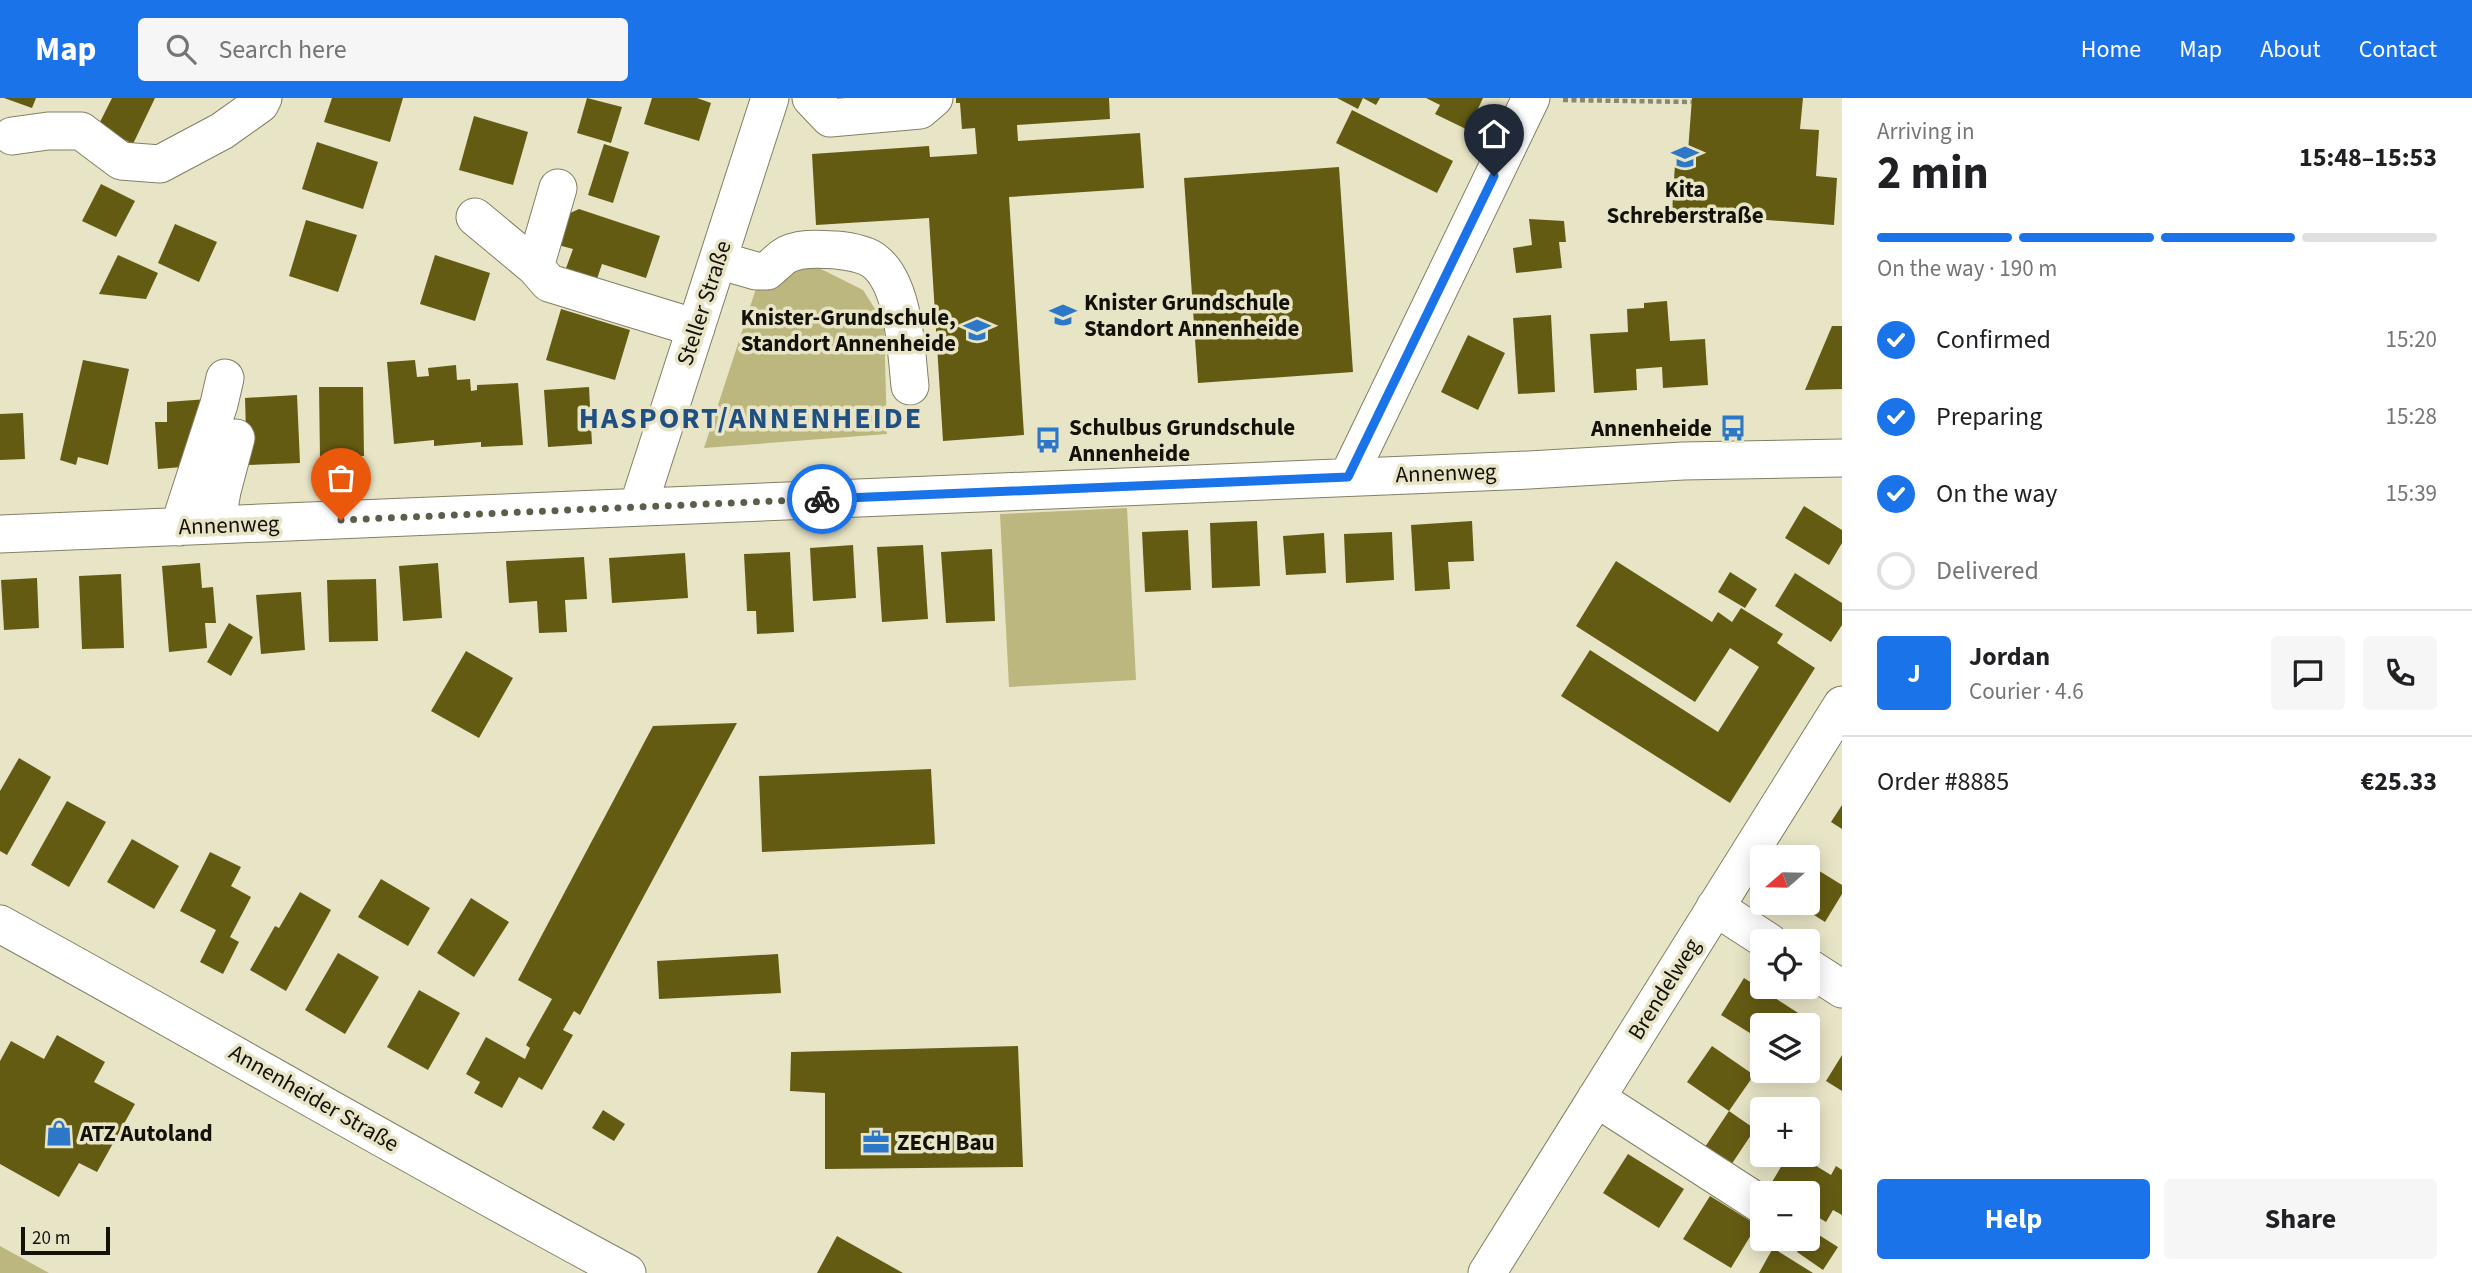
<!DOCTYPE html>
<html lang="en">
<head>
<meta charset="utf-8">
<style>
  :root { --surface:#fff; --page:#f6f6f6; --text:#202124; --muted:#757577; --line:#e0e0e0; --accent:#1a73e8 }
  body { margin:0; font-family:"Source Sans 3",sans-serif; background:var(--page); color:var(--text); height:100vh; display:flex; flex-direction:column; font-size:26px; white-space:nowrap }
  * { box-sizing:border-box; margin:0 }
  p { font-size:23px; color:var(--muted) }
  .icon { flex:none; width:38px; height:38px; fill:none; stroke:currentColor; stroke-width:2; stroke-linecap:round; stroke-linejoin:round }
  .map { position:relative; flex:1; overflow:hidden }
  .details { display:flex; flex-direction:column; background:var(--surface); width:630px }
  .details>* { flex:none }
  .needle { width:46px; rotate:250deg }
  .tools { position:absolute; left:1750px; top:747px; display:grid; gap:14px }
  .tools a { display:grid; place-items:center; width:70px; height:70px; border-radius:7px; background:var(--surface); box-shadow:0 4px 18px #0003; font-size:35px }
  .scale { position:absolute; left:21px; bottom:18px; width:89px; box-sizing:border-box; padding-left:7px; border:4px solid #141208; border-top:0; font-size:19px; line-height:24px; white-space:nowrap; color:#141208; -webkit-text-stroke:5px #e8e5c7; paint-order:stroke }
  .pin { position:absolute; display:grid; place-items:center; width:60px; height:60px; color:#fff; margin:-72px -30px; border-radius:50% 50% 50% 0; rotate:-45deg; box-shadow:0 0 7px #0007 }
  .pin .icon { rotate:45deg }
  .courier { position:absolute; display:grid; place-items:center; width:70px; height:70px; margin:-35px; border:5px solid #1a73e8; border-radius:50%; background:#fff; color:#222; box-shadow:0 2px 9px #0007 }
  .headline em { font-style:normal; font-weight:700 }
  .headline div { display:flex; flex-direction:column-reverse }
  .headline { display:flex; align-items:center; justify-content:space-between; height:119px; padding:0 35px }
  h1 { font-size:46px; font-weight:700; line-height:52px }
  .bar { display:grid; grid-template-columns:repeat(4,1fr); gap:10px 7px; align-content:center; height:84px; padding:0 35px }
  .bar i { height:9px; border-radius:5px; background:var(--line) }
  .bar .current { background:var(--accent) }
  .bar p { grid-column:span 4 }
  .line { display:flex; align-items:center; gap:18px; padding:0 35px; border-top:2px solid var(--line) }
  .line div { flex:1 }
  .round { display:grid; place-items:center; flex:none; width:74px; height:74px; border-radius:7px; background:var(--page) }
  ol { padding:0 35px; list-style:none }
  li { display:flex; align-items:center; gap:21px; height:77px }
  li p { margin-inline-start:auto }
  li .icon { padding:7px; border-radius:50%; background:var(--accent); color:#fff; stroke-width:4 }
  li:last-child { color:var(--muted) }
  li i { width:38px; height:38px; border:4px solid var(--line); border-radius:50% }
  .primary-button { display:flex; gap:14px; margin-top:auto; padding:14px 35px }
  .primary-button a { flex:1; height:80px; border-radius:7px; background:var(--accent); color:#fff; font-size:28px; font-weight:700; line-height:80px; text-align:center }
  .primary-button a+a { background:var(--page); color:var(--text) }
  header { display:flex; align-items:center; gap:42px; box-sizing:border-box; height:98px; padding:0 35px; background:var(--accent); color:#fff }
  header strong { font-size:33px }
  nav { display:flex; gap:38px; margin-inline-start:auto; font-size:24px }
  .search { width:490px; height:63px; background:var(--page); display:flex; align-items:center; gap:18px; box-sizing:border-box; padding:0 24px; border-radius:7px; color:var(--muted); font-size:26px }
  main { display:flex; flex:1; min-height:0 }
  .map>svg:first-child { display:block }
  .green { fill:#bcb67f }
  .building { fill:#645b13 }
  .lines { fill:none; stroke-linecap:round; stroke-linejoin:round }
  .minor-casing { stroke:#827f65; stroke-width:39 }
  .path { stroke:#898671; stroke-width:4.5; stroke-dasharray:5 3.5; stroke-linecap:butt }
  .minor { stroke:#fff; stroke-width:37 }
  .done { stroke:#5e5c4b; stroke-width:7; stroke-dasharray:0 12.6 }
  .route { stroke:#1a73e8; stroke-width:9 }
  .labels { text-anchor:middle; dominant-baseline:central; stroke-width:7; stroke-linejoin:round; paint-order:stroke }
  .poi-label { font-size:23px; font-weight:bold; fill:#141208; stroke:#e8e5c7; text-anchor:start }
  .street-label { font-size:23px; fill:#141208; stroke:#e8e5c7 }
  .district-label { font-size:30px; font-weight:bold; letter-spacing:2px; fill:#204f83; stroke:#e8e5c7 }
</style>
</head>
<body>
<header>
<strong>Map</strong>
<div class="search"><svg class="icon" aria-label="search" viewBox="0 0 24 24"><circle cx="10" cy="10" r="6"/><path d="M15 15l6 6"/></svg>Search here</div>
<nav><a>Home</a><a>Map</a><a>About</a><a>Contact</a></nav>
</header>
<main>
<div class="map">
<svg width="1842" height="1175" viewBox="0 0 1842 1175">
  <rect width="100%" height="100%" fill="#e8e5c7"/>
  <!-- green -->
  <path class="green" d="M764 166 815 168 863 192 884 225 887 336 704 350Z
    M1127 410 1136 582 1009 589 1000 416Z
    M0 1148 49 1175H0Z"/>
  <!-- building -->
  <path class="building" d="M4 0H36L32 10Z
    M112 0H155L133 46 98 28Z
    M332 0H403L390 44 324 24Z
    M587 0 622 9 611 45 577 35Z
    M652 0H697L711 5 699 43 644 26Z
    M956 0H1109L1110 21 1017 27 1018 43 1140 35 1144 90 1009 99 1024 337 943 343 929 120 816 127 812 56 929 48 930 59 977 56 975 30 962 31 960 5H956Z
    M1337 0H1380L1376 7 1363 0 1358 11Z
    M1426 0H1483L1468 32 1435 16 1440 7Z
    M1692 0H1803L1800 31 1819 32 1816 78 1837 80 1834 127 1672 115 1675 66 1687 67Z
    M1352 12 1453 63 1437 95 1336 45Z
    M474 18 528 34 513 87 459 72Z
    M317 44 378 64 363 111 302 91Z
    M604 46 629 54 613 105 588 97Z
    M1339 69 1353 274 1198 285 1184 80Z
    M101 86 135 103 116 139 82 123Z
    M579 111 660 138 646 180 602 166 596 184 565 173 573 151 558 147 568 116Z
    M1529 121 1564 123 1566 144H1559L1562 170 1516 175 1513 150 1532 147Z
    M306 122 357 137 338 194 289 178Z
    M175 126 217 144 199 184 158 165Z
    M118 157 158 175 146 201 99 196Z
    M435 157 490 175 475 223 420 206Z
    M1667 203 1670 243 1705 241 1708 287 1663 290 1662 269 1636 271 1637 292 1594 295 1590 236 1628 234 1627 211 1644 210V205Z
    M561 211 630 232 615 282 546 262Z
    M1551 217 1555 294 1518 296 1513 220Z
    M1832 228H1842V291L1805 292Z
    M1468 237 1505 255 1478 312 1441 294Z
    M83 262 129 271 108 367 78 359 76 367 60 362Z
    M415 262 417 279 429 278 428 270 456 267 457 282 470 281 471 293 477 292V287L518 285 523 347 481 349V344L434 348V342L394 346 387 264Z
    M319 289H363L364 358 320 359Z
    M589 289 592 346 548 349 544 292Z
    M297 297 300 365 247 367 245 300Z
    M208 301 194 368 158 371 155 324H167V304Z
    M23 315 25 361 0 362V316Z
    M1804 408 1842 432V445L1829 467 1785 440Z
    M1257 423 1260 488 1212 490 1210 425Z
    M1472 423 1474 463 1448 464 1450 491 1415 493 1411 427Z
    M1188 432 1191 492 1145 494 1142 434Z
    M1392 434 1394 482 1346 485 1344 436Z
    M1324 435 1326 475 1286 477 1283 438Z
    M853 447 856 500 813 503 810 450Z
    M923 447 928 521 882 524 877 449Z
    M992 451 995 523 946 525 941 454Z
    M790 454 794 534 757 536 756 513H747L744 456Z
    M685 455 688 500 612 505 609 460Z
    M584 459 587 501 565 502 567 534 539 535 537 503 509 505 506 463Z
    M1616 463 1712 524 1718 514 1732 524 1741 510 1783 536 1777 545 1815 570 1730 705 1561 598 1590 552 1718 634 1759 569 1730 550 1695 604 1576 528Z
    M200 465 202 490 213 489 216 525H205L207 550 169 554 162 468Z
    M438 465 442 520 403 523 399 468Z
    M1730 474 1757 491 1745 510 1718 494Z
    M1795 475 1842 505V527L1831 544 1775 508Z
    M121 476 124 550 82 551 79 478Z
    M37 480 39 530 4 532 1 482Z
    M376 481 378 543 329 544 327 482Z
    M301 494 305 552 261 556 256 497Z
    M229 525 253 539 231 578 207 564Z
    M466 553 513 580 479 640 431 613Z
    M737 625 580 917 574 913 563 932 573 937 542 992 519 979 502 1010 474 995 480 984 466 976 486 939 525 961 530 950 526 947 552 901 518 882 653 628Z
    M19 660 51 679 7 757 0 753V693Z
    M931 671 935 746 762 754 759 678Z
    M67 703 106 724 69 789 31 767Z
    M1842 707V731L1831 724Z
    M132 741 179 768 154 811 107 784Z
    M210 754 241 769 231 788 251 799 230 839 239 844 223 876 200 864 216 832 180 813Z
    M1808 766 1842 787V796L1825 824 1795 805H1808Z
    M381 781 430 810 408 848 358 819Z
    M300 794 331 812 286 893 250 872 275 828 279 830Z
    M471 800 509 824 474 879 437 855Z
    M338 855 379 879 345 936 305 912Z
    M778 856 781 895 659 901 657 863Z
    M1744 880 1806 920 1801 928H1762V933L1758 940 1721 917Z
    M419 892 460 915 428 972 387 949Z
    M57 937 105 964 94 984 135 1006 97 1074 79 1065 59 1099 0 1066V963L11 943 44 961Z
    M1018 948 1023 1069 825 1071V995L790 993 791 954Z
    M1712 948 1754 977 1729 1013 1687 984Z
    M1842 957V993L1826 983Z
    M603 1012 625 1026 614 1043 592 1030Z
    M1729 1013 1755 1031 1727 1073 1701 1055Z
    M1628 1056 1684 1091 1659 1130 1603 1095Z
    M1788 1057H1798L1831 1077 1836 1068 1842 1072V1117L1833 1112 1826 1124 1808 1113V1096H1780L1769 1089Z
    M1710 1098 1757 1127 1731 1170 1683 1141Z
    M1811 1132 1838 1149 1823 1172 1797 1154 1805 1141H1808Z
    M837 1138 903 1175H817Z
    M1773 1150 1813 1175H1759Z"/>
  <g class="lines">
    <!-- minor casing -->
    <g class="minor-casing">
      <path id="minor" d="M811 0 830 20 920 12 934 0
        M12 38 48 33H81L121 63 160 66 222 33 260 6 263 0
        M475 119 535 169 549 185 696 230
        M718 162 756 173H767C773 168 778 163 783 159 797 149 820 151 836 152 847 153 864 156 873 162 905 185 906 253 910 288
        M535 169 558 90
        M1348 379 1531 0
        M638 409 770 0
        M216 427 222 393 236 340
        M179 429 219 306 225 280
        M0 436 1529 372 1683 363 1842 360
        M1715 809 1769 844
        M0 826C210 941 416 1062 627 1175
        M1808 869 1842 891
        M1596 1000 1762 1107
        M1487 1175 1842 607"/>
    </g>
    <!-- path -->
    <path class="path" d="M1563 2 1692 4"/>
    <!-- minor -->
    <use href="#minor" class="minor"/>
  </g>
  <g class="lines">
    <!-- done -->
    <path class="done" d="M341 422 822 401"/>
    <!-- route -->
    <path class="route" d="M822 401 1348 379 1494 78"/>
  </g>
  <!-- icons -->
  <defs>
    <g id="school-bare" transform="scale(2.1)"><path d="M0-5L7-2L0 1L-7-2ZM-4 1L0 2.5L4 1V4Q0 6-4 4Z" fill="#2c77c7" stroke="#e8e5c7" stroke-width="2.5" paint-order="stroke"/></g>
    <g id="bus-bare" transform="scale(2.1)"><path d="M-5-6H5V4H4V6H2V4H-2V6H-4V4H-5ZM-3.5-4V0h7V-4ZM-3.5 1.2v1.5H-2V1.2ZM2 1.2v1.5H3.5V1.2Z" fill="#2c77c7" stroke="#e8e5c7" stroke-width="2.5" paint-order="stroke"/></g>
    <g id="shop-bare" transform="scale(2.1)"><path d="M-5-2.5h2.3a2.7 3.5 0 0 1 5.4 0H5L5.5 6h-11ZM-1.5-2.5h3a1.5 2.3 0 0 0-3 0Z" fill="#2c77c7" stroke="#e8e5c7" stroke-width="2.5" paint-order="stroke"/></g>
    <g id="office-bare" transform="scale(2.1)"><path d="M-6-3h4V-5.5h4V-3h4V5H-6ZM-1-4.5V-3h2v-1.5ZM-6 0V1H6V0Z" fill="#2c77c7" stroke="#e8e5c7" stroke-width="2.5" paint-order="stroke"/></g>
  </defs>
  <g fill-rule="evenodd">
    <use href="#school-bare" x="1685" y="59"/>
    <use href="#school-bare" x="1063" y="217"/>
    <use href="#school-bare" x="977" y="232"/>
    <use href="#bus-bare" x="1733" y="330"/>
    <use href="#bus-bare" x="1048" y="342"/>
    <use href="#shop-bare" x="59" y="1035"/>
    <use href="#office-bare" x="876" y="1044"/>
  </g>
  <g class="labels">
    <!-- poi labels -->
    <g class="poi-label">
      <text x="1685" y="91" text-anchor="middle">Kita<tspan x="1685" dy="26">Schreberstraße</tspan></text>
      <text x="1084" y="204">Knister Grundschule<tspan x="1084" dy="26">Standort Annenheide</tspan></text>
      <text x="956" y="219" text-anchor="end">Knister-Grundschule,<tspan x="956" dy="26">Standort Annenheide</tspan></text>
      <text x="1069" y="329">Schulbus Grundschule<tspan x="1069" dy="26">Annenheide</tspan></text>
      <text x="1712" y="330" text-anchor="end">Annenheide</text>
      <text x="80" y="1035">ATZ Autoland</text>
      <text x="897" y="1044">ZECH Bau</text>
    </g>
    <!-- street labels -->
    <g class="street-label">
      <text transform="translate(704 205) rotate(-72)">Steller Straße</text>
      <text transform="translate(1446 375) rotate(-2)">Annenweg</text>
      <text transform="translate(229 427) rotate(-2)">Annenweg</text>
      <text transform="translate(1664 891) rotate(-58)">Brendelweg</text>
      <text transform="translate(314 1000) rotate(30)">Annenheider Straße</text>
    </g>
    <!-- district labels -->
    <g class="district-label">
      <text x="751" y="320">HASPORT/ANNENHEIDE</text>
    </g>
  </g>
</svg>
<div class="tools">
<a><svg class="needle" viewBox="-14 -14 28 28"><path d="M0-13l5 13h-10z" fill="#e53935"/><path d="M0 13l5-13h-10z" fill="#757577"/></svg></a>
<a><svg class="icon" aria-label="locate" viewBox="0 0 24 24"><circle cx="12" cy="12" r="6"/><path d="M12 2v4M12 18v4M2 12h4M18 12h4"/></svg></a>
<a><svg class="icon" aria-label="layers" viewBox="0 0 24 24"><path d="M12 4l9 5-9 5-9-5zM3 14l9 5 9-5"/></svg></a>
<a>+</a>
<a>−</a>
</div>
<div class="scale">20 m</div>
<div class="pin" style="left:341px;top:422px;background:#ea580c"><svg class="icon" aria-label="bag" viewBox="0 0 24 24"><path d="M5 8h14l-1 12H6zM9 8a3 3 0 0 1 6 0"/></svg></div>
<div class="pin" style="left:1494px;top:78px;background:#1f2937"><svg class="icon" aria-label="home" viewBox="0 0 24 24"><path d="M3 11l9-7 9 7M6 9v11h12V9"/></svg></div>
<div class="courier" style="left:822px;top:401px"><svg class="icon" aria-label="bike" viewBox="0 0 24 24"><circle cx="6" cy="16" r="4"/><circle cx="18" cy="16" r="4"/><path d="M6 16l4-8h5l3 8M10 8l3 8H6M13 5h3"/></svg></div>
</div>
<section class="details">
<div class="headline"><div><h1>2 min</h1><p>Arriving in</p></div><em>15:48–15:53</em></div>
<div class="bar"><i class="current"></i><i class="current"></i><i class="current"></i><i></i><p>On the way · 190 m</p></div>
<ol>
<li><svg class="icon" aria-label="check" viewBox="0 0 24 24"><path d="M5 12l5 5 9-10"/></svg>Confirmed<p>15:20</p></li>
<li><svg class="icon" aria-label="check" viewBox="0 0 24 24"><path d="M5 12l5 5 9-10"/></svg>Preparing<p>15:28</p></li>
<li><svg class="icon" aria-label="check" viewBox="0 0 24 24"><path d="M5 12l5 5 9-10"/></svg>On the way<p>15:39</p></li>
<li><i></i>Delivered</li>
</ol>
<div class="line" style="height:126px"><b class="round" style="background:var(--accent);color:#fff">J</b><div><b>Jordan</b><p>Courier · 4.6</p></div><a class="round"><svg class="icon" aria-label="chat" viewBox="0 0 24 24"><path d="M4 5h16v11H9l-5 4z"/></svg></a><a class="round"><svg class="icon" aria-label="phone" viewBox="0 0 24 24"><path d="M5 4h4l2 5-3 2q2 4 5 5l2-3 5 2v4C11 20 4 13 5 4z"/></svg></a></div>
<div class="line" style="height:91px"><div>Order #8885</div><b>€25.33</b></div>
<div class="primary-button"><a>Help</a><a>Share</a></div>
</section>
</main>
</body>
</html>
